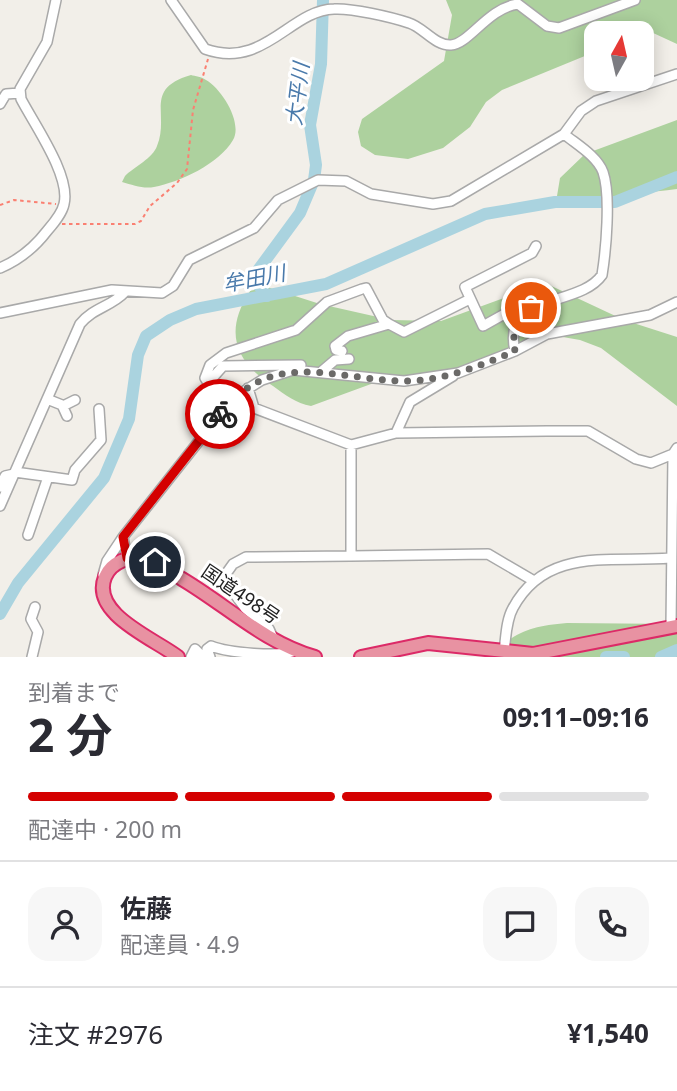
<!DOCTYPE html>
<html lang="ja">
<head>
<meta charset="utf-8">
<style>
  :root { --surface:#fff; --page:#f7f7f7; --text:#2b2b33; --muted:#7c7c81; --line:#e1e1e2; --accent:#d40000 }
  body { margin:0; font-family:"Noto Sans","Noto Sans JP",sans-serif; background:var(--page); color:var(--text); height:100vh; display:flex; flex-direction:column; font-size:26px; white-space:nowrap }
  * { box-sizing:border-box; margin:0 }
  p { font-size:23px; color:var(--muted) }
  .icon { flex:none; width:38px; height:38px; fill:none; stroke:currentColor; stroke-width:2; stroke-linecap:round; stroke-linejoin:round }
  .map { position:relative; height:657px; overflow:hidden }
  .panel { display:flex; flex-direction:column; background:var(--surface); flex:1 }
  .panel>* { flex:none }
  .needle { width:46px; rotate:8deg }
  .fabs { position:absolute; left:584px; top:21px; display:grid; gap:14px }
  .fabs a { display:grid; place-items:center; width:70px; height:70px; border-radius:14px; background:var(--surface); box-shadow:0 4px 18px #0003; font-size:35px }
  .pin { position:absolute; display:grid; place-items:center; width:60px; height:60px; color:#fff; margin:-30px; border:4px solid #fff; border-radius:50%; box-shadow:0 2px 7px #0007 }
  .courier { position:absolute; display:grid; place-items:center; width:70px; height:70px; margin:-35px; border:5px solid #d40000; border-radius:50%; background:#fff; color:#222; box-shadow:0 2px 9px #0007 }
  .headline em { font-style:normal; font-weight:700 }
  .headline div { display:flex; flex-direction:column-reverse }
  .headline { display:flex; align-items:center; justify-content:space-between; height:119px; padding:0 28px }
  h1 { font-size:46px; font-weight:700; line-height:52px }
  .bar { display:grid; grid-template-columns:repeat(4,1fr); gap:10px 7px; align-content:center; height:84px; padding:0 28px }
  .bar i { height:9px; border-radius:5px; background:var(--line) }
  .bar .on { background:var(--accent) }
  .bar p { grid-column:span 4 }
  .line { display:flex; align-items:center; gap:18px; padding:0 28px; border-top:2px solid var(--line) }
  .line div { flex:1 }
  .round { display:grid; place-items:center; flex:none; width:74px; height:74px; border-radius:21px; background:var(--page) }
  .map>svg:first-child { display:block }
  .forest { fill:#add19e }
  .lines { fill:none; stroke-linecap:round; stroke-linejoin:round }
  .river { stroke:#aad3df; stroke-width:12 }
  .minor-casing { stroke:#a9a9a9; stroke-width:12 }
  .highway-casing { stroke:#dc2a67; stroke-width:16 }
  .path { stroke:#fa8072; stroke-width:2; stroke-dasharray:3.5 3.5; stroke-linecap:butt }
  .minor { stroke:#fff; stroke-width:9 }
  .highway { stroke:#e892a2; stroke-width:12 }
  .done { stroke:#6b6a68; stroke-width:7; stroke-dasharray:0 12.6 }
  .route { stroke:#d40000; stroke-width:9 }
  .labels { text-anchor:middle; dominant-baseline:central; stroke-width:6; stroke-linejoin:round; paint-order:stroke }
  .street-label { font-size:19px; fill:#222; stroke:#fff }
  .water-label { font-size:21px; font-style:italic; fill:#4a7aab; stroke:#fff }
</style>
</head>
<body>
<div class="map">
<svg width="677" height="657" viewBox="0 0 677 657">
  <rect width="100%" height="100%" fill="#f2efe9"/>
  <!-- forest -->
  <path class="forest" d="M446 0H677V44L651 32 597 33V51L502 90 486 102 470 127 443 148 408 159 375 155 361 146 358 132 362 119 444 61 452 15Z
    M191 75C195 76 202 77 206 80 222 89 243 123 233 140 219 164 180 182 154 187 143 189 133 185 122 182L125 176C134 167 153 158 157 146 170 114 143 89 191 75Z
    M677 120V189C664 191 651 191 638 194 610 201 584 213 557 196L560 178 585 154Z
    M545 283 624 320 677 337V406L601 348 580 340 557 336 534 338 484 366 382 380 311 406C296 403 285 395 273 386 234 361 224 331 250 291L267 287 320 304 391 320 441 321Z
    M567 623 677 624V657H488C515 632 530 626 567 623Z"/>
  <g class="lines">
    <!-- river -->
    <path class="river" d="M267 296 255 281 256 273 300 213 314 180 316 165 310 125 321 64 323 0
      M0 614 18 583 104 478 129 419 138 355 146 336 170 320 196 309 326 284 485 214 555 202H615L677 177
      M606 657H624
      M661 657 677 650"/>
    <!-- minor casing -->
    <g class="minor-casing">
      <path id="minor" d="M171 0 205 49C264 70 290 10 334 9 352 8 391 17 409 23 423 27 435 46 451 45 469 44 488 8 518 4L547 26 559 28 635 0
        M0 104 6 94 20 93
        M536 246 532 253 465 287 483 326 531 299 543 303
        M0 268C19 260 34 248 47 231 53 224 62 214 64 204 71 176 34 124 21 99L20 89 47 42 56 0
        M0 313 112 290 162 293 173 286 189 260 254 228 278 200 318 180 346 181 371 194 433 204 451 201 564 134 581 111 596 101 677 74
        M342 351 336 350 335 346 348 336 389 324 404 332 470 299
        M515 351C501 292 579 308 602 275 606 250 611 195 603 172 597 156 576 144 564 134
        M301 365 223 366 208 383 205 378 210 365 226 353 296 330 327 302 362 289 366 288 383 320 389 324
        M322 371 335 360 349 359
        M248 388 254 408 351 445 396 433 547 431H588L636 459 651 463 673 454 677 448
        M47 399 62 405 67 416
        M63 406 75 400
        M396 433 410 402 453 376
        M15 472 72 480 75 470 101 440 99 409
        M0 487 5 476 14 474
        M0 506 80 324C94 307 111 307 125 292
        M28 535 48 477
        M351 556 488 554 534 581
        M127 558 123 537 233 398 262 380 293 370 404 381 458 373 515 351 547 334 650 315 677 302
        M103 575 107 561 123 537
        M671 626 673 454
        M274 640 269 629 245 608 223 578 233 564 246 557 351 556V445
        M504 651C506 638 506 620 513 608 546 546 612 563 670 558
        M32 657 38 632 31 619 35 607
        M191 657 195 649 203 657
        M210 657 207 649 211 646C228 653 280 657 295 651"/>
    </g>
    <!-- highway casing -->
    <g class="highway-casing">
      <path id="highway" d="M178 657C155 639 90 614 105 577 111 562 130 555 145 559 159 562 170 571 182 579 226 605 265 643 315 657
        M361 657 428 643 533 654 677 626"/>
    </g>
    <!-- path -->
    <path class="path" d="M0 205 14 200 56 204
      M62 224H135L141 221 150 206 177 183 187 169 193 110 208 59"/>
    <!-- minor -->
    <use href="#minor" class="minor"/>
    <!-- highway -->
    <use href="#highway" class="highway"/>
  </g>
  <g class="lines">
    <!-- done -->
    <path class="done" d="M220 414C272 348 332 379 402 381 441 382 480 366 515 351 511 333 517 320 531 308"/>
    <!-- route -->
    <path class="route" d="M155 562 127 558 123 537 220 414"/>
  </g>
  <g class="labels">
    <!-- street labels -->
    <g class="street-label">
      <text transform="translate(241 594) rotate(34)">国道498号</text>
    </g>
    <!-- water labels -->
    <g class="water-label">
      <text transform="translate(297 94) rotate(-83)">大平川</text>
      <text transform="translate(254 278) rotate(-11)">牟田川</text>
    </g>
  </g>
</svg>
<div class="fabs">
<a><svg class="needle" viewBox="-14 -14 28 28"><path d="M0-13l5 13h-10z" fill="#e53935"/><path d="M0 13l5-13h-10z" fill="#7c7c81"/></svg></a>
</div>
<div class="pin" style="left:531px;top:308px;background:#ea580c"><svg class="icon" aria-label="bag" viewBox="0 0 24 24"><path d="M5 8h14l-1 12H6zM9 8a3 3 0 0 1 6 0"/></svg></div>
<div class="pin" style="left:155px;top:562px;background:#1f2937"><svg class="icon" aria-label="home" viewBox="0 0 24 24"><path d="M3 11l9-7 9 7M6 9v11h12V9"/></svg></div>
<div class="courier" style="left:220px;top:414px"><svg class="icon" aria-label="bike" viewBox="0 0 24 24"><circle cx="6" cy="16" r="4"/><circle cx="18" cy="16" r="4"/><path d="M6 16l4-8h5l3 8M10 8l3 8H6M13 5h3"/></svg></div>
</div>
<section class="panel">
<div class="headline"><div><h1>2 分</h1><p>到着まで</p></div><em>09:11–09:16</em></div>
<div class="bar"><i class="on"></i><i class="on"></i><i class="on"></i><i></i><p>配達中 · 200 m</p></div>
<div class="line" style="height:126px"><a class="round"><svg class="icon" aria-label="person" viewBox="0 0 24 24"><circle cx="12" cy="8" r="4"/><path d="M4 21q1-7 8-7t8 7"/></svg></a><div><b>佐藤</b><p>配達員 · 4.9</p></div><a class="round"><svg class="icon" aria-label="chat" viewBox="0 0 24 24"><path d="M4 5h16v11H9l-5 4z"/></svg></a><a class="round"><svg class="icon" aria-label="phone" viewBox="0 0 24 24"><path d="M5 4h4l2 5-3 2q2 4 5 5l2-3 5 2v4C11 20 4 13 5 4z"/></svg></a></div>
<div class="line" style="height:91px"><div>注文 #2976</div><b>¥1,540</b></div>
</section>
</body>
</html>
